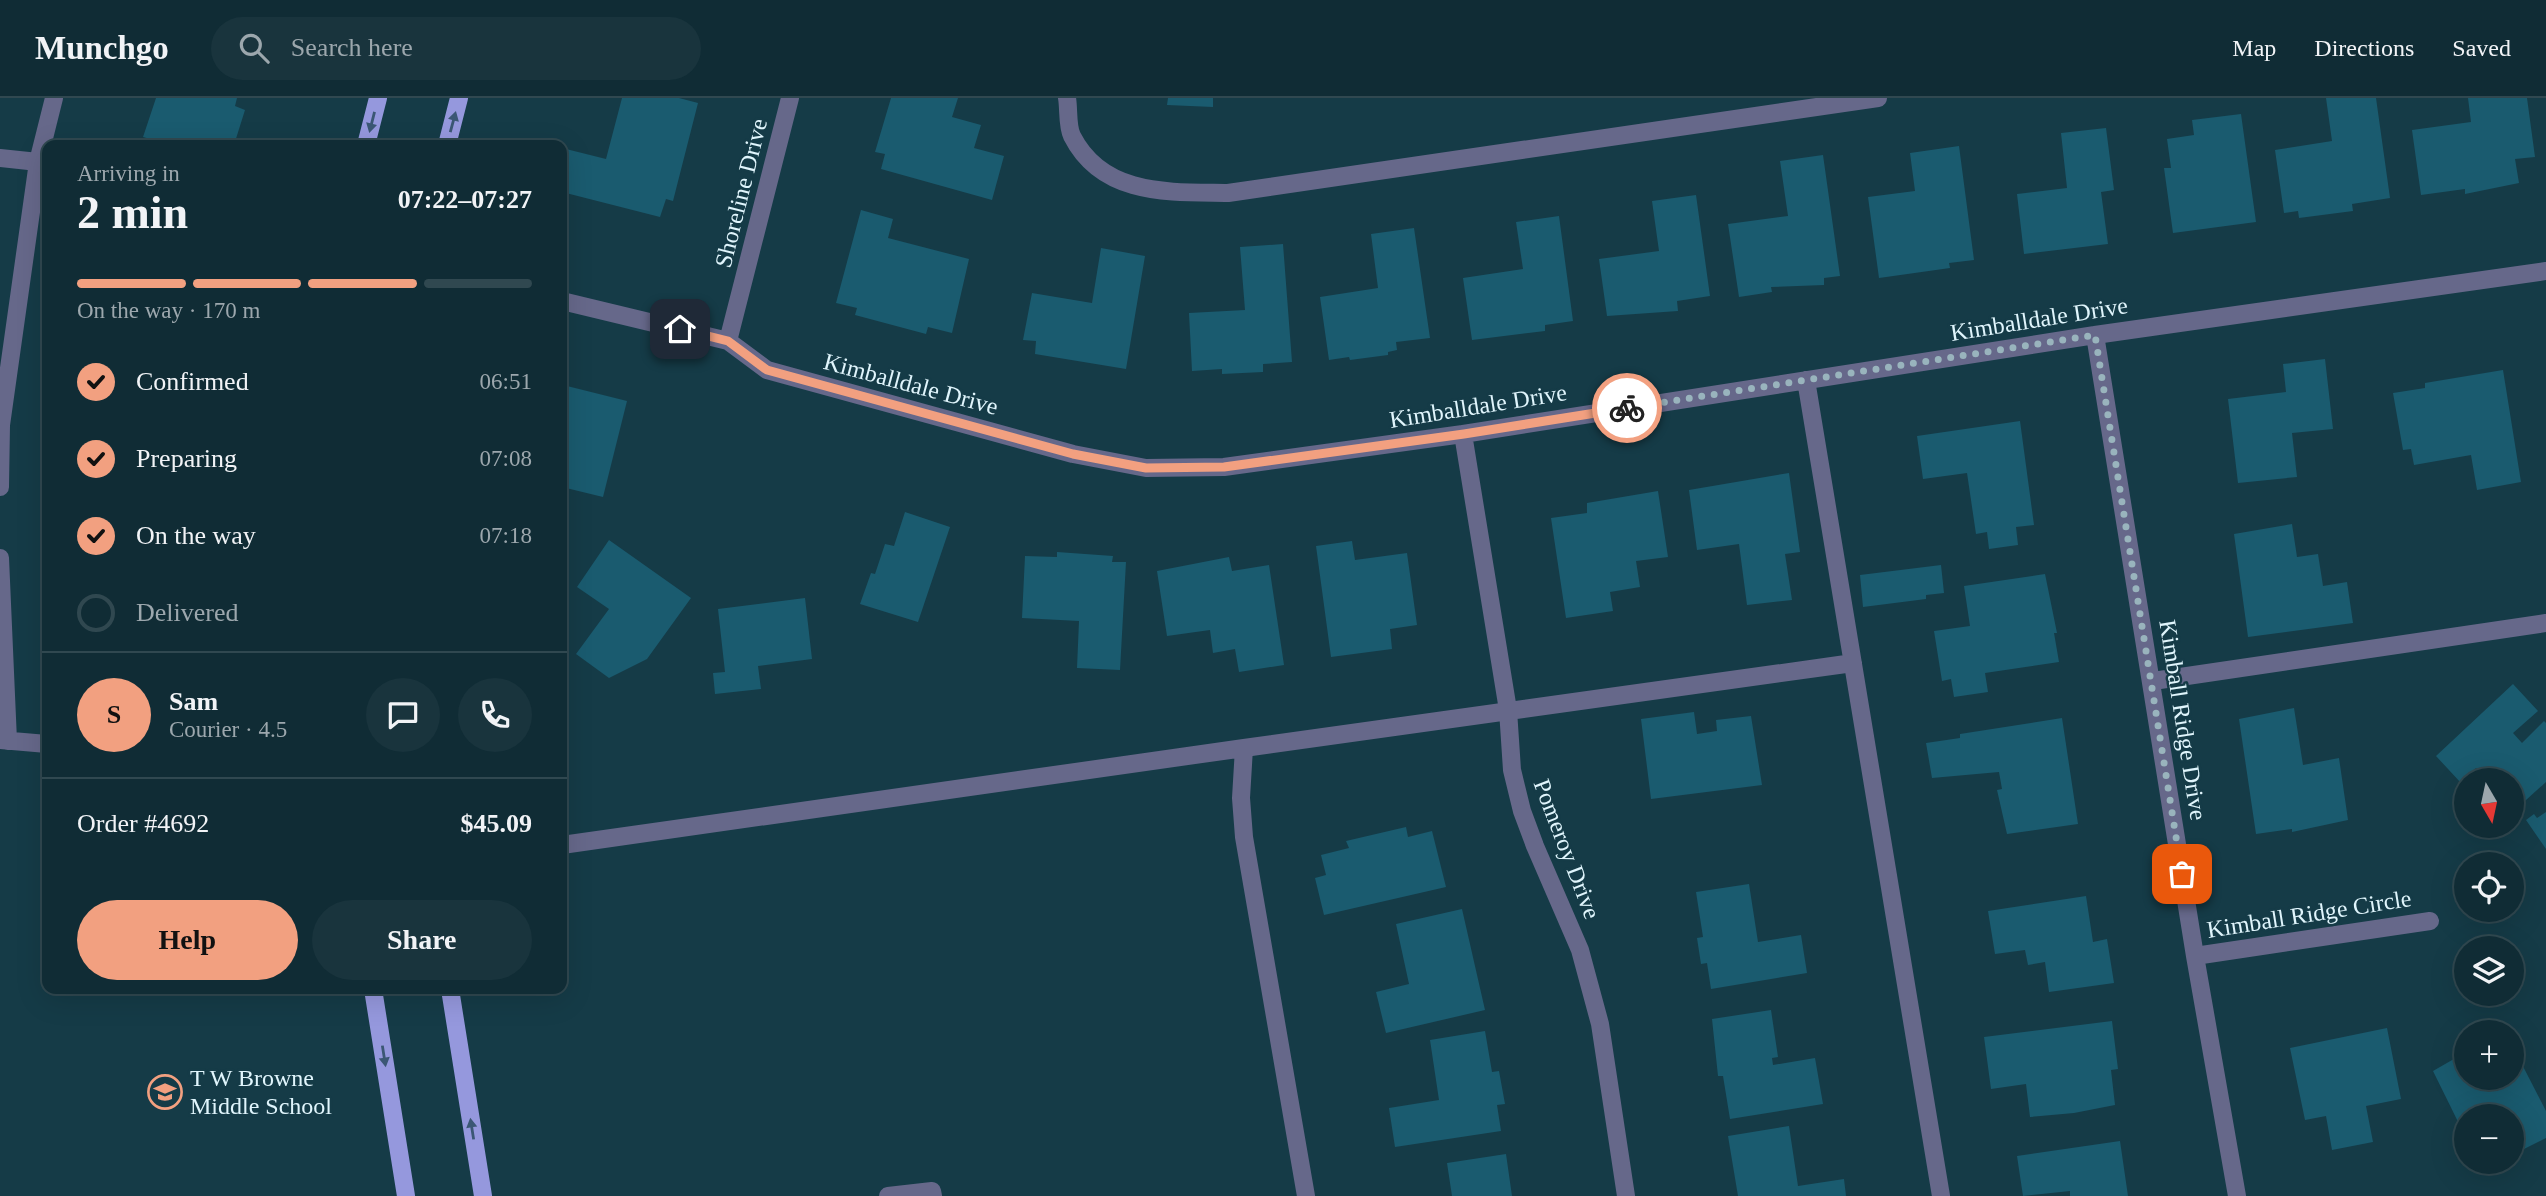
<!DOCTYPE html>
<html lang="en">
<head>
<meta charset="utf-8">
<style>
  :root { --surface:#102c35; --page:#19343d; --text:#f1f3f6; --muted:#9ca7ad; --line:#304850; --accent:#f2a080 }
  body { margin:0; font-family:"Times New Roman",serif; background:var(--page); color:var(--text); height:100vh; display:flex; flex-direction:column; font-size:26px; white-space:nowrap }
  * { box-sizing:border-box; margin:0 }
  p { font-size:23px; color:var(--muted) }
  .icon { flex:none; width:38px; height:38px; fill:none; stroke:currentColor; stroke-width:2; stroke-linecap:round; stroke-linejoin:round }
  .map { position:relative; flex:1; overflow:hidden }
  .side { position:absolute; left:42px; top:42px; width:525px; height:854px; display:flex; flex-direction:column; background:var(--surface); border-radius:14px; box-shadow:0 7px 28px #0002,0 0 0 2px var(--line) }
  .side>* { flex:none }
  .needle { width:46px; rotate:171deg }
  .tools { position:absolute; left:2454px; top:670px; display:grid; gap:14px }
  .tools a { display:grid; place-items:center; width:70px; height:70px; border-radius:50%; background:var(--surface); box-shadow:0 7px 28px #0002,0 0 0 2px var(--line); font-size:35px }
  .pin { position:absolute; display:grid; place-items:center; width:60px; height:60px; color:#fff; margin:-30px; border-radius:14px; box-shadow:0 4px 10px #0006 }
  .courier { position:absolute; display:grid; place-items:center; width:70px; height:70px; margin:-35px; border:5px solid #f2a080; border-radius:50%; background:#fff; color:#222; box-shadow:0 2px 9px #0007 }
  .head em { font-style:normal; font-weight:800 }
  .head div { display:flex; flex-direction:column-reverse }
  .head { display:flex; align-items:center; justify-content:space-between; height:119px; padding:0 35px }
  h1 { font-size:46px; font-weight:800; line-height:52px }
  .bar { display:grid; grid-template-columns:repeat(4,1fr); gap:10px 7px; align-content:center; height:84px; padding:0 35px }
  .bar i { height:9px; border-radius:5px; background:var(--line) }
  .bar .selected { background:var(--accent) }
  .bar p { grid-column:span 4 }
  .line { display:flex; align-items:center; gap:18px; padding:0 35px; border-top:2px solid var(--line) }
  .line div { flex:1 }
  .round { display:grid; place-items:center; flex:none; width:74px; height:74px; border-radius:37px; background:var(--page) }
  ol { padding:0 35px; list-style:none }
  li { display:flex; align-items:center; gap:21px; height:77px }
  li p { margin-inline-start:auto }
  li .icon { padding:7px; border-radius:50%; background:var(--accent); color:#111; stroke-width:4 }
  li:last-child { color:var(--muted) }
  li i { width:38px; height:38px; border:4px solid var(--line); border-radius:50% }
  .cta { display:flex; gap:14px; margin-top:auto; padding:14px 35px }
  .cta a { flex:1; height:80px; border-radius:42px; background:var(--accent); color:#111; font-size:28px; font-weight:800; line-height:80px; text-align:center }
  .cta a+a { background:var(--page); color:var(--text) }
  header { display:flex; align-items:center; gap:42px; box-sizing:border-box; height:98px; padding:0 35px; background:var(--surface); border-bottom:2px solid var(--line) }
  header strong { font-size:33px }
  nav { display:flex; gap:38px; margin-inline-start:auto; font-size:24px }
  .search { width:490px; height:63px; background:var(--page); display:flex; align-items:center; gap:18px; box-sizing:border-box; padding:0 24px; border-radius:38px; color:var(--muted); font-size:26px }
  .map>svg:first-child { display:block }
  .building { fill:#1a5b6f }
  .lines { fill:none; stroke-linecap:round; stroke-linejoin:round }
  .minor { stroke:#66688a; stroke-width:18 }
  .major { stroke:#9598dd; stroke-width:18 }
  .oneway { fill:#3b5774 }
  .done { stroke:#99b4bd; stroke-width:7; stroke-dasharray:0 12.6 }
  .route { stroke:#f2a080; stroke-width:9 }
  .labels { text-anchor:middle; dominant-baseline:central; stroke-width:5; stroke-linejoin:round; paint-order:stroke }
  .street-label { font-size:24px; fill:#e0f5fc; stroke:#153b47 }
  .poi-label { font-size:24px; fill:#e0f5fc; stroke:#153b47; text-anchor:start }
</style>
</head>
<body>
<header>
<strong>Munchgo</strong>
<div class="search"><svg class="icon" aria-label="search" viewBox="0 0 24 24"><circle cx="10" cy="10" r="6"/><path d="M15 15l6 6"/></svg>Search here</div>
<nav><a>Map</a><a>Directions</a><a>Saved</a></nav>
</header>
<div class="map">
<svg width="2546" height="1098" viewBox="0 0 2546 1098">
  <rect width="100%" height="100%" fill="#153b47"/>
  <!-- building -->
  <path class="building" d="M156 0H237L235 8 245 12 234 47H159L160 44 143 39Z
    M622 0H679L698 5 673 103 666 101 660 119 562 94V50L606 61Z
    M891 0H958L952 19 981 27 974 50 1004 58 992 102 881 71 885 56 875 54Z
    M1168 0H1213V9L1167 7Z
    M2326 0H2376L2390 100 2352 106 2353 113 2299 120 2298 113 2284 115 2275 52 2332 43Z
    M2468 0H2527L2535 59 2515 61 2519 85 2465 96V91L2421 97 2412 32 2471 24Z
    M2241 16 2256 124 2173 135 2164 70H2171L2167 41 2194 37 2192 22Z
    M2106 30 2114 92 2101 94 2108 146 2024 156 2017 96 2067 90 2061 35Z
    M1959 48 1974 162 1949 165 1950 170 1879 180 1868 99 1915 93 1910 55Z
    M1823 57 1840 178 1824 180V187L1771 189 1772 194 1739 199 1728 126 1788 118 1780 63Z
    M1696 97 1710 198 1677 203 1678 213 1607 218 1599 161 1659 153 1652 103Z
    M861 112 893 121 888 140 969 161 952 235 928 229 926 236 855 217 857 210 836 205Z
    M1559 118 1573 223 1545 227V233L1472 242 1463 180 1523 171 1516 124Z
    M1414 130 1430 240 1396 244 1397 252 1388 254V257L1350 262 1349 259 1329 262 1320 199 1378 190 1371 136Z
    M1283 146 1292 264 1263 266V274L1222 276V271L1192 273 1189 215 1245 212 1240 149Z
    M1101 150 1145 158 1126 271 1035 256 1036 243 1023 242 1032 195 1092 205Z
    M2325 261 2333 331 2292 335 2297 379 2238 385 2228 301 2286 294 2283 266Z
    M2503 272 2521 384 2477 392 2471 357 2414 367 2411 351 2403 352 2393 295 2425 290V285Z
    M567 288 627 303 603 399 562 389V308Z
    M2020 323 2034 427 2016 429 2018 447 1989 451 1987 434 1976 436 1967 375 1923 381 1917 338Z
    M1789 375 1800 454 1785 456 1792 502 1747 507 1739 446 1697 452 1689 392Z
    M1658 393 1668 459 1636 463 1640 489 1610 494 1613 513 1566 520 1551 420 1587 415V405Z
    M905 414 950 429 918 524 860 506 871 475 875 476 885 446 894 448Z
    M2292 426 2297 459 2318 456 2323 488 2347 484 2353 525 2248 539 2234 436Z
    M609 442 691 500 647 561 609 580 576 556 609 511 577 489Z
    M1352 443 1355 462 1407 455 1417 527 1390 531 1392 551 1331 559 1316 448Z
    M1057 454 1113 458 1112 464H1126L1120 572 1077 570 1079 523 1022 520 1025 458 1057 459Z
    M1229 459 1232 473 1269 467 1284 567 1239 574 1235 551 1213 555 1210 532 1167 538 1157 473Z
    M1941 467 1944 495 1926 497V501L1863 509 1860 477Z
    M2045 476 2057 535H2054L2059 564 1985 575 1988 594 1954 599 1951 581 1942 583 1934 533 1970 528 1964 488Z
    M805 500 812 561 758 568 761 591 715 596 713 575 725 574 718 511Z
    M2513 586 2538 613 2513 635 2522 645 2544 623 2546 625V684L2515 712 2511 708V682H2487L2476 670 2461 685 2436 658Z
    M2294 610 2303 667 2339 660 2348 722 2292 734V731L2256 736 2239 621Z
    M1694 614 1697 636 1717 633 1716 622 1751 618 1762 687 1651 701 1641 621Z
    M2062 620 2078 726 2007 736 1997 692 2002 691 1999 674 1932 680 1926 645 1960 640V636Z
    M2546 714V751L2526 722 2534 716 2537 720Z
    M1406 729 1408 739 1432 733 1446 789 1324 817 1315 780 1326 777 1321 757 1349 750 1346 743Z
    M1749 786 1758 844 1801 837 1807 875 1711 891 1707 865 1701 866 1697 840 1703 839 1696 794Z
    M2086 798 2093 844 2107 841 2114 885 2049 894 2045 864 2028 867 2025 852 1995 856 1988 813Z
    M1462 811 1485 912 1386 935 1376 894 1409 886 1396 826Z
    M1771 912 1778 959 1772 960 1773 967 1815 960 1823 1006 1730 1021 1723 978H1718L1712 921Z
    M2112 923 2118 971 2111 972 2115 1007 2074 1015 2030 1019 2026 986 1991 991 1984 939Z
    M2387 930 2401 1001 2366 1008 2373 1044 2332 1052 2326 1018 2305 1022 2290 950Z
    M1485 933 1492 974 1499 973 1505 1006 1497 1007 1501 1033 1395 1049 1389 1010 1439 1002 1430 942Z
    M2511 945 2546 1013V1040L2518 1054 2511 1041V1018H2466V1040L2433 973 2466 954V980H2511Z
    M1789 1028 1798 1088 1844 1081 1846 1098H1738L1728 1038Z
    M2120 1043 2128 1098H2070V1093L2023 1098 2017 1058Z
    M1506 1056 1512 1098H1452L1447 1065Z"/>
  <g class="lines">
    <!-- minor -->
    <path class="minor" d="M1067 0C1069 11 1067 28 1072 38 1103 99 1171 94 1228 95L1878 0
      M0 60 38 64
      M562 203 728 243 767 272 1073 356 1146 370 1224 369 1463 336 2095 237 2546 173
      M2095 237 2195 858 2237 1098
      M728 243 790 0
      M1806 282 1941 1098
      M1463 336 1508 612 1512 672 1522 713 1535 748 1580 852 1600 926 1626 1098
      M0 389 1 327 38 64 54 0
      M0 460 8 643
      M2153 583 2546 525
      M0 642 47 646
      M562 747 1244 650
      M2195 858 2430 823
      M888 1098 932 1093 933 1098
      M1306 1098 1244 739 1241 700 1244 650 1853 565"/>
    <!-- major -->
    <path class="major" d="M366 47 378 0
      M447 47 459 0
      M373 891 406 1098
      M450 891 483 1098"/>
  </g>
  <!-- one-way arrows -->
  <defs><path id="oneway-solid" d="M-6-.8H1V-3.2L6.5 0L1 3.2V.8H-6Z" transform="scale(1.75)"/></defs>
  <g class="oneway">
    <use href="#oneway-solid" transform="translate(372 24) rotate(104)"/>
    <use href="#oneway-solid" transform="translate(453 24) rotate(-75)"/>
    <use href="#oneway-solid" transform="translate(384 958) rotate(81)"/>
    <use href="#oneway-solid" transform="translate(472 1031) rotate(-99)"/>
  </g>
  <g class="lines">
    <!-- done -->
    <path class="done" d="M1627 310 2095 237 2182 776"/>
    <!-- route -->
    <path class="route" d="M680 231 728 243 767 272 1073 356 1146 370 1224 369 1464 336 1627 310"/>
  </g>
  <!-- icons -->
  <defs>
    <g id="school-ring" transform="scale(1.75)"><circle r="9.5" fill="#153b47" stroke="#f2a080" stroke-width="1.5"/><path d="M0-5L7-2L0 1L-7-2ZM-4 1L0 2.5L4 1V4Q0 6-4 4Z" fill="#f2a080"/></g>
  </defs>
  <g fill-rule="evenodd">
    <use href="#school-ring" x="165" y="994"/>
  </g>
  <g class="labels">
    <!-- street labels -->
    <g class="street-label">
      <text transform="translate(741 95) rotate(-76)">Shoreline Drive</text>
      <text transform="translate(2039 221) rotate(-9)">Kimballdale Drive</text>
      <text transform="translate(911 286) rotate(15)">Kimballdale Drive</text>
      <text transform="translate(1478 308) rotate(-9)">Kimballdale Drive</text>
      <text transform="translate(2183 622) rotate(81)">Kimball Ridge Drive</text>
      <text transform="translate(1567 751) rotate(69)">Pomeroy Drive</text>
      <text transform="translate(2309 816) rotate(-9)">Kimball Ridge Circle</text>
    </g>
    <!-- poi labels -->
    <g class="poi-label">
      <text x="190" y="980">T W Browne<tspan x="190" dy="28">Middle School</tspan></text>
    </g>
  </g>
</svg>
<div class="tools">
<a><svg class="needle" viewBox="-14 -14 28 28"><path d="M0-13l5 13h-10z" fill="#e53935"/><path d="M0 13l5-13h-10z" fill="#9ca7ad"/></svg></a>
<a><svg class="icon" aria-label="locate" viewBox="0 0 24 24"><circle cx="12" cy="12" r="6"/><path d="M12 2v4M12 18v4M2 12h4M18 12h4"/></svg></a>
<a><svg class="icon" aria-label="layers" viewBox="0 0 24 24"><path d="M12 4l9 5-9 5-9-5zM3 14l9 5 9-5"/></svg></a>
<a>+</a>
<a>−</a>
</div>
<div class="pin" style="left:2182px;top:776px;background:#ea580c"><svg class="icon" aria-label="bag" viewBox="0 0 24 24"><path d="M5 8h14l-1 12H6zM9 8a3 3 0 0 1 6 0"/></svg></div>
<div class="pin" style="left:680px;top:231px;background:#1f2937"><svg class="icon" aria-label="home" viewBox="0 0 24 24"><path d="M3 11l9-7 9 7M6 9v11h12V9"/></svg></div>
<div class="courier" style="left:1627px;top:310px"><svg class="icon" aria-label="bike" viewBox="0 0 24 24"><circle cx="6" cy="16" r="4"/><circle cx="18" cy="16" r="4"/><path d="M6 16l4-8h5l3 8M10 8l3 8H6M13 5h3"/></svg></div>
<section class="side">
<div class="head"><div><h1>2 min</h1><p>Arriving in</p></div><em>07:22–07:27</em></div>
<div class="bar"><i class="selected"></i><i class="selected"></i><i class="selected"></i><i></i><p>On the way · 170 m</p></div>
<ol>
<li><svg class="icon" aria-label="check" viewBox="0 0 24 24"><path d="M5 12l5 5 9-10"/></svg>Confirmed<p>06:51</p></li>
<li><svg class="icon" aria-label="check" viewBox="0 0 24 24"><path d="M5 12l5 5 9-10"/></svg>Preparing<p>07:08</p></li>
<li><svg class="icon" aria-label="check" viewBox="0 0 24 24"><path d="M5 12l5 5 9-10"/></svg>On the way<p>07:18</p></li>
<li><i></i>Delivered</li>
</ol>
<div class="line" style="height:126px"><b class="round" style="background:var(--accent);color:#111">S</b><div><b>Sam</b><p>Courier · 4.5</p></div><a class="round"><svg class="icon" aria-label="chat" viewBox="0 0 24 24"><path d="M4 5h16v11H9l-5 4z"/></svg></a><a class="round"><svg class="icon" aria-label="phone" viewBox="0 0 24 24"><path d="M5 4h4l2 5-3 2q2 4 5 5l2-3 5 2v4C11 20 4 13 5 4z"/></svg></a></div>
<div class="line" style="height:91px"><div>Order #4692</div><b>$45.09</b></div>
<div class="cta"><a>Help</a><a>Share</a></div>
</section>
</div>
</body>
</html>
